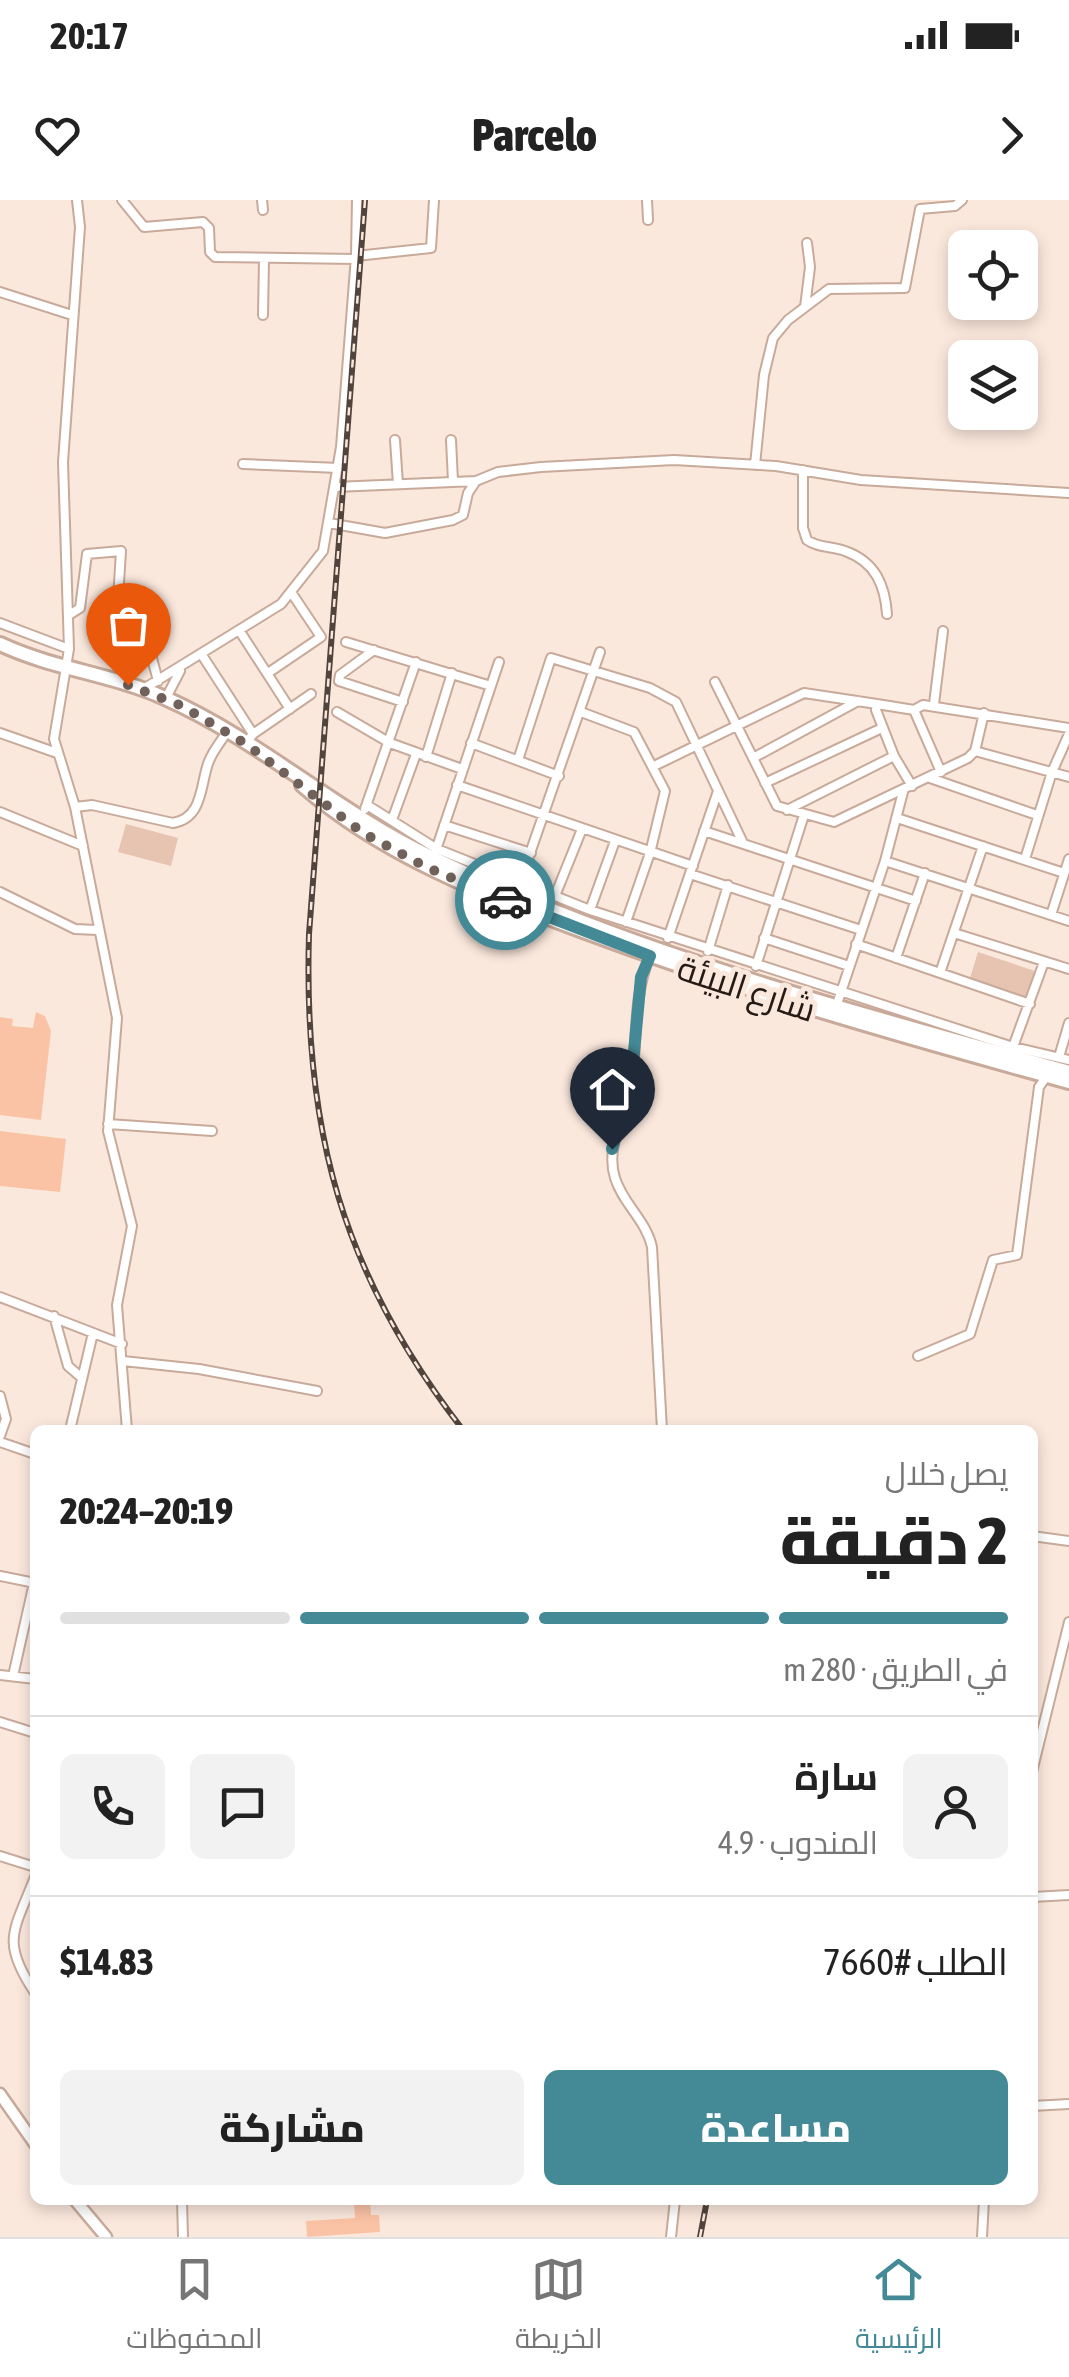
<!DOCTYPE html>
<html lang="ar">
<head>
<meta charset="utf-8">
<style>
  :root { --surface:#fff; --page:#f2f2f2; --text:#222; --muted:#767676; --line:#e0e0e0; --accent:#448a96 }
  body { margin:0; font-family:"Asap Condensed",Cairo,sans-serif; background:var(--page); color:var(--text); direction:rtl; height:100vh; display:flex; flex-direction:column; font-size:38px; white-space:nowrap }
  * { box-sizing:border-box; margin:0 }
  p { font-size:32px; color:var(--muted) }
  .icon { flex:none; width:55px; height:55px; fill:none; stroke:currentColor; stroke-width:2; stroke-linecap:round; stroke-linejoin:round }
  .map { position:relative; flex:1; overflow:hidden; direction:ltr }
  .sheet { position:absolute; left:30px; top:1225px; width:1008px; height:780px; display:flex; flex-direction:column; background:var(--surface); border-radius:15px; box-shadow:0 5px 15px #0003; direction:rtl }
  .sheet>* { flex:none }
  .fabs { position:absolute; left:948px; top:30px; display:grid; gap:20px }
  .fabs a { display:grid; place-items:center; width:90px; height:90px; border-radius:15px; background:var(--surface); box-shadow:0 5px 15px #0003; font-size:50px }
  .pin { position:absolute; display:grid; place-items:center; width:85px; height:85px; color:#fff; margin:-102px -42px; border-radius:50% 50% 50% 0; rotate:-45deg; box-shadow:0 0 10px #0007 }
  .pin .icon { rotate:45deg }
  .courier { position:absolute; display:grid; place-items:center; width:100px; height:100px; margin:-50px; border:8px solid #448a96; border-radius:50%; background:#fff; color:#222; box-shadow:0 2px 12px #0007 }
  .head em { font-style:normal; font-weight:800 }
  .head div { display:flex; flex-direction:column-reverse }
  .head { display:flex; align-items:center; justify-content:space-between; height:170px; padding:0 30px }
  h1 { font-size:65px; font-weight:800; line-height:75px }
  .bar { display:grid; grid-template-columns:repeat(4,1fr); gap:15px 10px; align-content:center; height:120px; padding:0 30px }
  .bar i { height:12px; border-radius:8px; background:var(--line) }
  .bar .current { background:var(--accent) }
  .bar p { grid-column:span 4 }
  .line { display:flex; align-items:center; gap:25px; padding:0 30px; border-top:2px solid var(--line) }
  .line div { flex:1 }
  .round { display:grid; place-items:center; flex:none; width:105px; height:105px; border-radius:15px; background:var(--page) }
  .button { display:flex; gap:20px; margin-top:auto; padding:20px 30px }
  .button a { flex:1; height:115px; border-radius:15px; background:var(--accent); color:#fff; font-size:40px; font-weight:800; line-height:115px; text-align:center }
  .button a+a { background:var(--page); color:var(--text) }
  .status { display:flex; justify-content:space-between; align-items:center; height:70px; padding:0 50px; background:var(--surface); direction:ltr }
  .status svg { height:28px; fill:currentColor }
  header { display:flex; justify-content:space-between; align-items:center; height:130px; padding:0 30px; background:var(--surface); font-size:45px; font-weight:800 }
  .tabs { display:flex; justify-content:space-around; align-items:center; height:140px; border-top:2px solid var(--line); background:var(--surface); font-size:28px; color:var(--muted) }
  .tabs a { display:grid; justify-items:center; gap:5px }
  .tabs .current { color:var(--accent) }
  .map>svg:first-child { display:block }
  .green { fill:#e7c3b1 }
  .building { fill:#fbc3a5 }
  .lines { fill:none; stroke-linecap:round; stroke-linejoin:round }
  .minor-casing { stroke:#c8aa9a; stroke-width:12 }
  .tertiary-casing { stroke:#c8aa9a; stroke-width:15 }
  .primary-casing { stroke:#c8aa9a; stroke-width:18 }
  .minor { stroke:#fff; stroke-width:8 }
  .tertiary { stroke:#fff; stroke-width:10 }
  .primary { stroke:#fff; stroke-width:12 }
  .rail-casing { stroke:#50443d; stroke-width:6 }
  .rail { stroke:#fbe8dd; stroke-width:2.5; stroke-dasharray:8; stroke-linecap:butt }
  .done { stroke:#70625a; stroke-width:10; stroke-dasharray:0 18 }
  .route { stroke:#448a96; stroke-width:12 }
  .labels { text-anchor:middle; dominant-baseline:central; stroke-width:10; stroke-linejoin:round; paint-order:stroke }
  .street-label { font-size:35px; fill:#251a14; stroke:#fbe8dd }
</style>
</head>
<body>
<div class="status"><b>20:17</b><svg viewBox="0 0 49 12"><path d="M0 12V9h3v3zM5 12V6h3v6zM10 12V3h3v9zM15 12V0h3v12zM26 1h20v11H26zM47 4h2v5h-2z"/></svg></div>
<header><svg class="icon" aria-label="forward" viewBox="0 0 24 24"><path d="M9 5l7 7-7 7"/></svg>Parcelo<svg class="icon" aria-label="heart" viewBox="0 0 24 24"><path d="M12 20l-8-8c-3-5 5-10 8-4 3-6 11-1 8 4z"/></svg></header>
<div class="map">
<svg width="1069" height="2037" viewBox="0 0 1069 2037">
  <rect width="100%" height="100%" fill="#fbe8dd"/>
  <!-- green -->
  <path class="green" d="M126 624 178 638 171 666 118 652Z
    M978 752 1035 771 1027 797 970 778Z"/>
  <!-- building -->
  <path class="building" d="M36 812 45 816 51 831 41 920 0 915V817L13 819 12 826 33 828Z
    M0 931 66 939 60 992 0 986Z
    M354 2000H370L371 2015H379L380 2032 307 2037 306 2021 355 2018Z"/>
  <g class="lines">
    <!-- minor casing -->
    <g class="minor-casing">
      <path id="minor" d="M77 0 80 27 63 262 69 449 54 539 75 607 117 818 108 931 132 1026 117 1105 127 1230
        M122 0 144 27 203 22 209 28 210 52 215 57 356 59
        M262 0 263 10
        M647 0 648 20
        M356 56 431 48 434 0
        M0 92 72 115
        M805 107 810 67 807 43
        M263 115 264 59
        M395 240 398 284
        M451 240 453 281
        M243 264 339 268
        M755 265 764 175 773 138 788 120 829 89 905 88 920 9 955 6 962 0
        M803 270V328L807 340C818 348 832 346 845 351 876 362 885 386 887 414
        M335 287 476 281 498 272 541 267 674 260 776 266 861 280 1069 293
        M329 323 385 333 453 320 463 315 468 293 476 281
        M69 415 80 408 87 354 121 351 117 415 148 443 158 481
        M0 423 69 449
        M239 430 290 509
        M346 442 491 486
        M374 450 340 475 339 481 403 502
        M202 455 253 534 246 543
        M268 473 321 437 291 392
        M715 482 777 606 834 622 968 558 975 551 984 513
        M145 488 281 404 323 351 341 247 356 56 357 0
        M166 498 180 471
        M934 504 943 431
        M337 512 390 543 462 569
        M581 512 634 532 665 591 650 653 626 722
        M0 533 57 553
        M253 534 311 494
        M471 543 559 576
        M975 551 1069 577
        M426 557 452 473
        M753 558 858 501
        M518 560 551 458 650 488 676 502 743 643
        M654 566 804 493 877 504
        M941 572 914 510 923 505 1069 528
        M930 578 1037 615
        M765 583 882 528
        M457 585 693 666
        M912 586 894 556 876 510 877 504 914 510
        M367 605 437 649 590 710 1013 847 1069 860
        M75 607 92 605 173 623C204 618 200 583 209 561 213 551 221 541 227 532
        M365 609 416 462
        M787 610 894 556
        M0 612 83 646
        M897 618 1064 673
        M392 620 416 554
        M444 625 531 653
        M704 631 916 701
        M436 650 499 462
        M1025 659 1052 572 1069 534
        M885 661 1069 721
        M690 674 861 730
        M520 682 600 452
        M0 692 75 729 97 730
        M555 696 582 629
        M590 710 615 641
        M1051 715 1069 659
        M954 733 1069 769
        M668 738 718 591
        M764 738 849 766
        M856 744 1030 804
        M708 751 728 685
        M650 756C632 798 638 843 631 887 625 918 605 946 615 978 623 1004 646 1020 652 1047L662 1230
        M896 758 925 673
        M756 766 804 615
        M940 773 983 646
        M836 807 885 661 903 592
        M1013 847 1044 762
        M1059 857 1069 823
        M108 924 212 931
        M0 1097 122 1144
        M54 1116 68 1166 82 1178
        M918 1156 970 1134 993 1060 1017 1055 1039 887 1049 873
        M123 1161 199 1169 317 1191
        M0 1196 6 1219 0 1236
        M70 1230 93 1133
        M0 1242 35 1254
        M1032 1336 1069 1341
        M0 1376 35 1383
        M0 1475 35 1479
        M13 1476 34 1383
        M0 1522 35 1533
        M1032 1572 1069 1422
        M0 1656 35 1667
        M35 1677C14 1731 0 1741 35 1793
        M1032 1697 1069 1695
        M1032 1906 1069 1904
        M182 2000 183 2037
        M671 2037 675 2000
        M982 2037 984 2000"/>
    </g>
    <!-- tertiary casing -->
    <g class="tertiary-casing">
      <path id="tertiary" d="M0 1894 35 1944
        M75 2000 106 2037"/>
    </g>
    <!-- primary casing -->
    <g class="primary-casing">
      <path id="primary" d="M0 444C53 469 112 474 165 498 260 540 338 613 431 657 633 754 854 812 1069 872
        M302 585C383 656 484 694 583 731 743 791 905 837 1069 882"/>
    </g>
    <!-- minor -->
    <use href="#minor" class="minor"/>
    <!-- tertiary -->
    <use href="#tertiary" class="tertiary"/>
    <!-- primary -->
    <use href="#primary" class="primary"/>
    <!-- rail casing -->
    <g class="rail-casing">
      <path id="rail" d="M365 0 309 734C303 930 342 1074 463 1230
        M700 2037 707 2000"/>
    </g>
    <!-- rail -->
    <use href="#rail" class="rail"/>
  </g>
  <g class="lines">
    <!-- done -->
    <path class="done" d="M128 485 182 506 246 544 363 633 428 668 505 700"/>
    <!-- route -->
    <path class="route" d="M505 700 650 756 641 777 631 884 612 949"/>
  </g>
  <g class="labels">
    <!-- street labels -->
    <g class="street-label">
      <text transform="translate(747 788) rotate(18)">شارع البيئة</text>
    </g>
  </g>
</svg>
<div class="fabs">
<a><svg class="icon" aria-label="locate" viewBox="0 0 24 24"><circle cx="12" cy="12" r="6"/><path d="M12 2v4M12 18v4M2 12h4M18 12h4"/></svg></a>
<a><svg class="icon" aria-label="layers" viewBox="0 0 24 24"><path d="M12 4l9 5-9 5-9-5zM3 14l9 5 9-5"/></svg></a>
</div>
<div class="pin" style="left:128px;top:485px;background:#ea580c"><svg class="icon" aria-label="bag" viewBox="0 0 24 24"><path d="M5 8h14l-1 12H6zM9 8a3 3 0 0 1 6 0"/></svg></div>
<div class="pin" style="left:612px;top:949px;background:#1f2937"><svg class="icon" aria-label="home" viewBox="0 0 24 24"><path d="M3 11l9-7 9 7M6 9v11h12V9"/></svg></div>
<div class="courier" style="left:505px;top:700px"><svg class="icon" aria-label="car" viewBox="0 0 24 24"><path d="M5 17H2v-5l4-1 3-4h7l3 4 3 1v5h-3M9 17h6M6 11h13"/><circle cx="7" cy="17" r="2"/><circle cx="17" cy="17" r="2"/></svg></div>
<section class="sheet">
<div class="head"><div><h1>2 دقيقة</h1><p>يصل خلال</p></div><em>20:19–20:24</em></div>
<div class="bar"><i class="current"></i><i class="current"></i><i class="current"></i><i></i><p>في الطريق · 280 m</p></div>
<div class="line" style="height:180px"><a class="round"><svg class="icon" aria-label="person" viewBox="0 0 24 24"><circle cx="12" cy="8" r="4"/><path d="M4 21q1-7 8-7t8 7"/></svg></a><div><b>سارة</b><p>المندوب · 4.9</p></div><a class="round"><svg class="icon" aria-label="chat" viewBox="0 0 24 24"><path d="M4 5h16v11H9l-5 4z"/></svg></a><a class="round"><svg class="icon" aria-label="phone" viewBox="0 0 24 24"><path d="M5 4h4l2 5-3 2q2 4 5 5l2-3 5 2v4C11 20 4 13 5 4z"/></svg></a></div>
<div class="line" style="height:130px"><div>الطلب #7660</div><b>$14.83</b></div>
<div class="button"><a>مساعدة</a><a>مشاركة</a></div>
</section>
</div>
<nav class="tabs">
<a class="current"><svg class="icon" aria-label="home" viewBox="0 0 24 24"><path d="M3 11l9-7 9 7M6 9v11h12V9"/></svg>الرئيسية</a>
<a><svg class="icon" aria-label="map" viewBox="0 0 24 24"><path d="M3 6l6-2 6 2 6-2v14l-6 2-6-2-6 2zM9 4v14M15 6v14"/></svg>الخريطة</a>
<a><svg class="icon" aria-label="saved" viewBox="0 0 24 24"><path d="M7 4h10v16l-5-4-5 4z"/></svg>المحفوظات</a>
</nav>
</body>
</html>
